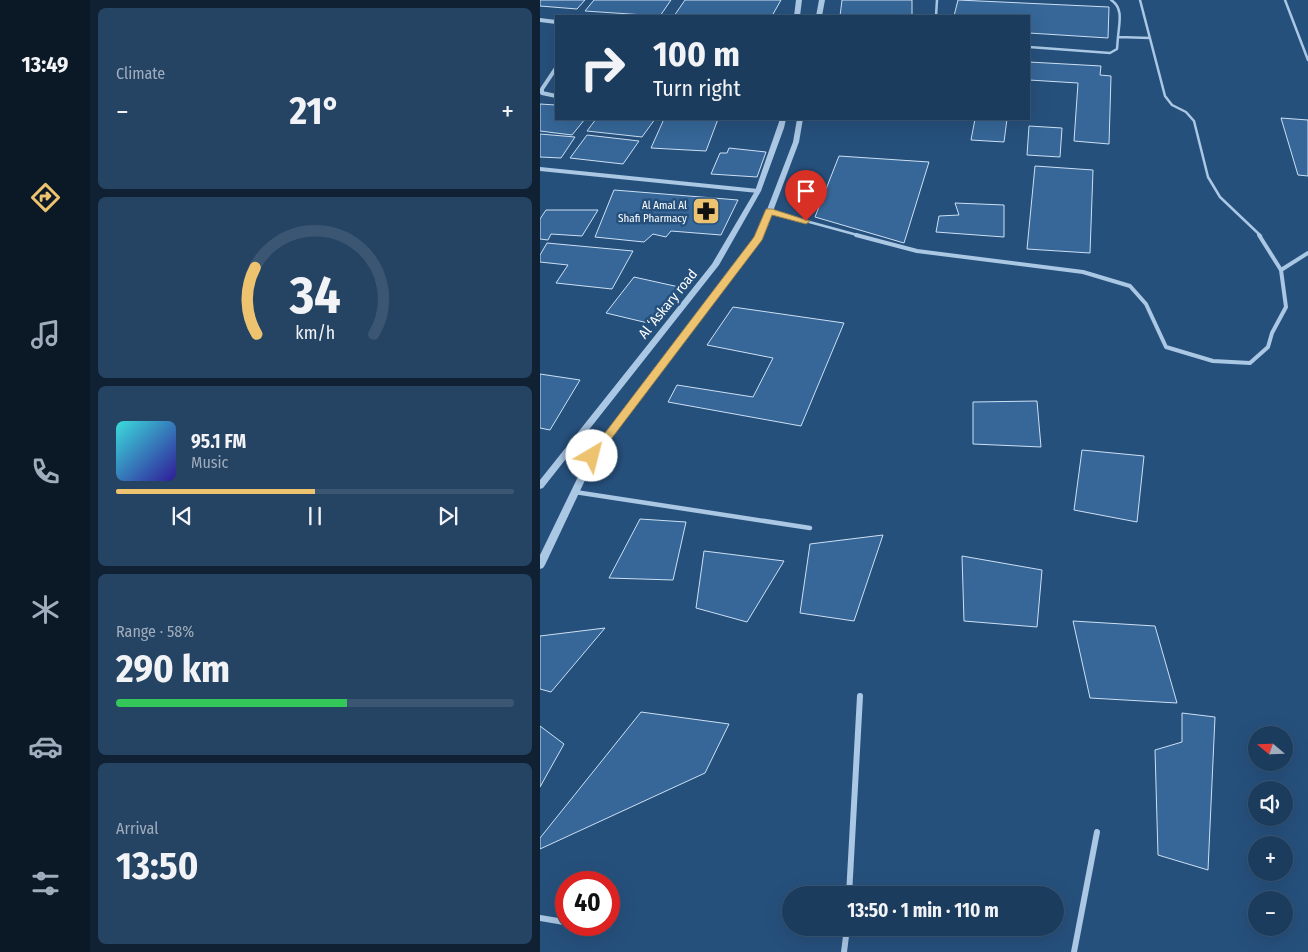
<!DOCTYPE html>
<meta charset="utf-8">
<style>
:root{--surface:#1c3c5d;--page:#254363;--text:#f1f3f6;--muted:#a0adbc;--line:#3a5672;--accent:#edc370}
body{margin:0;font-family:"Fira Sans Condensed",sans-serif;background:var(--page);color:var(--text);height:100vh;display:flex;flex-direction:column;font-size:19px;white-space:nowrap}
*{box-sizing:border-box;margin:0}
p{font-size:16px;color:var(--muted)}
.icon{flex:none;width:28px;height:28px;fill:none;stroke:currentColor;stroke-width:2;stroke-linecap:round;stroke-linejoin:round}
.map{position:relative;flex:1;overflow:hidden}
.side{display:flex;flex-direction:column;gap:8px;padding:8px;background:#0f2133;width:450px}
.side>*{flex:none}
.top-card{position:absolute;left:15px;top:15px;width:475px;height:105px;border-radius:0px;box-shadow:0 5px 20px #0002,0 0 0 1px var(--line);background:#1c3c5d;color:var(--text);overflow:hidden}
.needle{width:32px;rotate:289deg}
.fabs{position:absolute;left:708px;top:726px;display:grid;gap:10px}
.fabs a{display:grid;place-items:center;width:45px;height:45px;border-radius:50%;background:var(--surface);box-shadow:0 5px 20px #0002,0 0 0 1px var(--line);font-size:25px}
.speed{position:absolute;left:15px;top:871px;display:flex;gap:10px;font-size:25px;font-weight:700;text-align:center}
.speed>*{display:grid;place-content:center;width:65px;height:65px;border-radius:50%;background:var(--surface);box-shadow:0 5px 20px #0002,0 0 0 1px var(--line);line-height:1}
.speed .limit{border:8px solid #d22;background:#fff;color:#111}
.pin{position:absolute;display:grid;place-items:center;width:42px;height:42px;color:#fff;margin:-51px -21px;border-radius:50% 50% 50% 0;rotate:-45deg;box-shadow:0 0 5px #0007}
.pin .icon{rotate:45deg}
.me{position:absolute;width:55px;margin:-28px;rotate:37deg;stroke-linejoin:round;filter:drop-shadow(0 0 4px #0008)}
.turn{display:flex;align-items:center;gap:18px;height:105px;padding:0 15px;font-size:22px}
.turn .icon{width:65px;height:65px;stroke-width:2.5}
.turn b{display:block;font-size:35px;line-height:42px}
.big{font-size:38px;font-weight:700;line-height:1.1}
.side .tile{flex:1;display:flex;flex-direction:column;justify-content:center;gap:8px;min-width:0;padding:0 18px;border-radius:8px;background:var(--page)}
.side .dial{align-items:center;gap:0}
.dial svg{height:130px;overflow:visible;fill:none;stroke:var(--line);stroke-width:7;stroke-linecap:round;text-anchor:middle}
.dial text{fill:var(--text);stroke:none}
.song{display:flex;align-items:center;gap:15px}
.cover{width:60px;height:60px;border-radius:8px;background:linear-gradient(135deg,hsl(180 70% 55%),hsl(250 70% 35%))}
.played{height:5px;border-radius:2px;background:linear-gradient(90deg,var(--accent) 50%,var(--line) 50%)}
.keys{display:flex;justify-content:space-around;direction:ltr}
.heat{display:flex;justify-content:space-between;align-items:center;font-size:28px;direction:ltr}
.charge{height:8px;border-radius:4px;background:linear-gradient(90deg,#34c759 58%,var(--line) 0)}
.trip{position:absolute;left:242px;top:886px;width:282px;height:50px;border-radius:25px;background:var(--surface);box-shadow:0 5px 20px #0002,0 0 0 1px var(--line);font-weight:700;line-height:50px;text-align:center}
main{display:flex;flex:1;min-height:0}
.tabs{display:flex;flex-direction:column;width:90px;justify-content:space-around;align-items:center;background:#0b1825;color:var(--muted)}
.tabs .icon{width:35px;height:35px}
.tabs .on{color:var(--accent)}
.tabs b{font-size:22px;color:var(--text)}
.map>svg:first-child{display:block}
</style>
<main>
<nav class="tabs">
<b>13:49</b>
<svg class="icon on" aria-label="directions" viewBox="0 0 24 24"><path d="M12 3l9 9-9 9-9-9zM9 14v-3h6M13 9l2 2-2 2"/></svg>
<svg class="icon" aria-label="music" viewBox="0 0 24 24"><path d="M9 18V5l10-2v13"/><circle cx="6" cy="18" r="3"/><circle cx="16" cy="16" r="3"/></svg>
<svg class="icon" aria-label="phone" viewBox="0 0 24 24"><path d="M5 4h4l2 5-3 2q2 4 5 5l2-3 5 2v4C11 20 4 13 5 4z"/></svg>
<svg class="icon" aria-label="climate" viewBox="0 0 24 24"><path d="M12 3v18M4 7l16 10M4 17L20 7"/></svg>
<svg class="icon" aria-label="car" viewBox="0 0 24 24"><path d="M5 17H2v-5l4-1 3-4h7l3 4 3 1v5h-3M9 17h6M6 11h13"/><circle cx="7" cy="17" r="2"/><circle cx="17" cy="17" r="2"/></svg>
<svg class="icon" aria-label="filters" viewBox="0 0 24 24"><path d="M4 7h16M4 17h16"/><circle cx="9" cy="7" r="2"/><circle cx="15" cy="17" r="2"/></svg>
</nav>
<section class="side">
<div class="tile"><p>Climate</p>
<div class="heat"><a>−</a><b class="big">21°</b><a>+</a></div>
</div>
<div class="tile dial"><svg viewBox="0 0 100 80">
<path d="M14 69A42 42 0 1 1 86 69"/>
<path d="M14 69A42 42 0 0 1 13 28" stroke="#edc370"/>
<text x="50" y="56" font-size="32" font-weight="700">34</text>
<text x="50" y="72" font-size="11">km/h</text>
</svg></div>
<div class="tile">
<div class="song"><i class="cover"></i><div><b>95.1 FM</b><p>Music</p></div></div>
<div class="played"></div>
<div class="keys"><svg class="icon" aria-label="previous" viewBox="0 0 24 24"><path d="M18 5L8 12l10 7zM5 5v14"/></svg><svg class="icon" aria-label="pause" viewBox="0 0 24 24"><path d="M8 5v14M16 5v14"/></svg><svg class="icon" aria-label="next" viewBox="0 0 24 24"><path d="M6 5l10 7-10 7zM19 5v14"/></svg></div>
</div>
<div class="tile"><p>Range · 58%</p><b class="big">290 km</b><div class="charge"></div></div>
<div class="tile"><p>Arrival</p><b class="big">13:50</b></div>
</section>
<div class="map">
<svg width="768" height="952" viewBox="0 0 768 952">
<rect width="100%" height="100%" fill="#26507c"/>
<path fill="#366798" stroke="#cde0f4" d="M0,0H45L37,9L0,6Z
M54,0H131L120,16L45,11Z
M145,0H241L232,16H134Z
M302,0H372V16H300Z
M418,0L569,7L568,38L489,33V16H414Z
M489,62L561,66L560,75L571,76L569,144L534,141L538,83L489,80Z
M0,104L16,105V119H45L32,135L0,131Z
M741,118L768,120V176L758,175Z
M56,119H115L102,137L47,131Z
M124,119H178L166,151L111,148Z
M435,119H467L464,142L431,140Z
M489,126L522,128L520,157L487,155Z
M0,134L35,137L21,158L0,157Z
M47,135L99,141L83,164L30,158Z
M189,148L226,152L217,177L171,174L180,153H187Z
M299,156L389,162L364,243L275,217Z
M495,166L553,170L550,253L487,249Z
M74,190L198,200L181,235L131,231L126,237L113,234L104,242L55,237Z
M415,203L464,205V237L396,232L399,216L419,215Z
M6,210H58L42,236L11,234L8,240L0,239V219Z
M7,243L93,251L72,289L16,283L28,265L0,262V255Z
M94,277L139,287L108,323L66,313Z
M193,307L304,323L261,426L128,402L137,385L213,397L233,358L167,345Z
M0,374L40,380L10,430L0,428Z
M497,401L501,447L433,444V402Z
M542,450L604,456L597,522L534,510Z
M100,519L146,522L133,580L69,578Z
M343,535L314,621L260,613L270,544Z
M164,551L244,561L207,622L156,608Z
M422,556L502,570L497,627L424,621Z
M533,621L615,626L637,703L550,698Z
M65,628L11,692L0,689V636Z
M101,712L189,724L165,773L0,849V838Z
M642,713L675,717L668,870L618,855L615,750L642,742Z
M0,726L24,744L0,787Z"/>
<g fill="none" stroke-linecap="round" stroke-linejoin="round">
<path stroke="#aac7e4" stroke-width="2.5" d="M571,0C584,8 579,24 578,37L610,38
M600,0L625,96L632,105L646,112L654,121L668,177L680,197L721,236
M745,0L768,60
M396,16L397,0
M489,47L570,53L577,49L578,37
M229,211L321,236"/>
<path stroke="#aac7e4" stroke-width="4" d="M316,235L377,251L543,272L590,286L606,304L626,347L673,361L710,363L728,347L732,333L746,307L741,270L719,235
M741,270L768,253"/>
<path stroke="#aac7e4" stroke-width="4" d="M0,20L16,22
M16,68L2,89V93L16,96
M0,169L218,191"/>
<path stroke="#aac7e4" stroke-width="4.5" d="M35,492L270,528"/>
<path stroke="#aac7e4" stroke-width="6" d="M309,895L320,696
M0,918L24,922L26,920
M304,952L307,928
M534,952L557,832"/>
<path fill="#aac7e4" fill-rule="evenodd" d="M256,0H262L260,16H254Z
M279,0H285L282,16H276Z
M240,119H246L244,128L221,191L179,265L3,488L0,489V480L172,264L215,191Z
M257,119H263L259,142L223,238L56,457L5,565L3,568L0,569V555L49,454L216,238L253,142Z"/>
</g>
<path fill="#edc370" stroke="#9a7f49" d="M226,209H232L270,221L266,224L232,215L222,240L56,459H49L47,456L49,454L214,237Z"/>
<defs>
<g id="pharmacy-square" transform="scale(1.4375)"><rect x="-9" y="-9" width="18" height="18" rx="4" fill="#edc370" stroke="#26507c"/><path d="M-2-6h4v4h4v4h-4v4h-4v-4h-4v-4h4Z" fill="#111"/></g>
</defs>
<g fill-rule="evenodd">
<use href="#pharmacy-square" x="166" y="211"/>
</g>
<g text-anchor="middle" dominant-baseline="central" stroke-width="5" stroke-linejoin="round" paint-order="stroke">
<g font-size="11" fill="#fff" stroke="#26507c" text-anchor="end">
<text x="147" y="205">Al Amal Al<tspan x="147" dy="13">Shafi Pharmacy</tspan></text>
</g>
<g font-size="14" fill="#fff" stroke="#26507c">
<text transform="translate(128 304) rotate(-51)">Al ‘Askary road</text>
</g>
</g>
</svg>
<div class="fabs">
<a><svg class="needle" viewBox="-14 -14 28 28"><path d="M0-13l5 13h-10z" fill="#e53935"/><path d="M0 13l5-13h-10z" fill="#a0adbc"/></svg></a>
<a><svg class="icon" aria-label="sound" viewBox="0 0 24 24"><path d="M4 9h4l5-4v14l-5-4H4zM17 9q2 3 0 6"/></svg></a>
<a>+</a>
<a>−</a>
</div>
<div class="speed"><div class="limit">40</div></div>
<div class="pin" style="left:266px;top:221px;background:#d93025"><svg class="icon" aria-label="arrive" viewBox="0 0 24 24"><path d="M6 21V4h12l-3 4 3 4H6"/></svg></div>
<svg class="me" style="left:52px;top:456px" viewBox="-20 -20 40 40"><circle r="19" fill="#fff"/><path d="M0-13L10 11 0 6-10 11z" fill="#edc370"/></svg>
<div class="trip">13:50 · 1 min · 110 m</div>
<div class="top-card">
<div class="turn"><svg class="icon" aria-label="right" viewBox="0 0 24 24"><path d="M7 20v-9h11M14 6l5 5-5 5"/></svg><div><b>100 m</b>Turn right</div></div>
</div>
</div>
</main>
